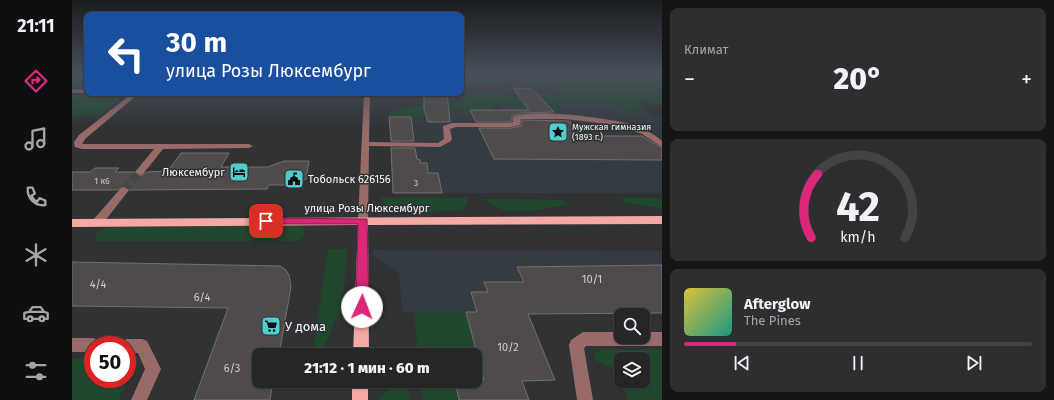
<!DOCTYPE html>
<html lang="ru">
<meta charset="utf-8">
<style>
:root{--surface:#242627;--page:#2c2e2f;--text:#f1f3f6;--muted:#a3a5a7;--line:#414344;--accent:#db2777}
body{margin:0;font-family:"Fira Sans",sans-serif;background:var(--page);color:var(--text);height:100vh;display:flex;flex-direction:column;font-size:15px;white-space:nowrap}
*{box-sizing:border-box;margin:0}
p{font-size:13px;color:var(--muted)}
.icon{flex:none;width:22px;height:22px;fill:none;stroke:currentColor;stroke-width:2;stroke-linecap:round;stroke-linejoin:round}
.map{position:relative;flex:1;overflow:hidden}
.details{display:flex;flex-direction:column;gap:8px;padding:8px;background:#141515;width:392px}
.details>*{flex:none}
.top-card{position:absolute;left:12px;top:12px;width:380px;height:84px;border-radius:8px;box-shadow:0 1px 3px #0004,0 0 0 1px var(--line);background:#1a4fa0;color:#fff;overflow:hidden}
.controls{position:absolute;left:542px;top:308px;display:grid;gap:8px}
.controls a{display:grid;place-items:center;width:36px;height:36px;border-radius:8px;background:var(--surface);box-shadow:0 1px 3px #0004,0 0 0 1px var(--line);font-size:20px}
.speed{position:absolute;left:12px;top:336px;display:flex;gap:8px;font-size:20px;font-weight:700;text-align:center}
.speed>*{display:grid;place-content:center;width:52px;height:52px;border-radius:50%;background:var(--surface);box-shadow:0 1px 3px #0004,0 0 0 1px var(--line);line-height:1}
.speed .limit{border:6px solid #d22;background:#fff;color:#111}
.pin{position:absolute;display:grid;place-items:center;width:34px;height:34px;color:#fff;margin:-17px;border-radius:8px;box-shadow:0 2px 6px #0006}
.me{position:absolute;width:44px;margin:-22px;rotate:2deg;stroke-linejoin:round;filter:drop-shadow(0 0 3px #0008)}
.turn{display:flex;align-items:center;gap:14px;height:84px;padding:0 16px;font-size:18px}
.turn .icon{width:52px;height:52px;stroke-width:2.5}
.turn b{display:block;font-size:28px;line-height:34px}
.big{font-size:30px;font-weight:800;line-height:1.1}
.details .tile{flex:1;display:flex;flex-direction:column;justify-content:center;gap:6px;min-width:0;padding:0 14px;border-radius:8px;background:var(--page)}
.details .dial{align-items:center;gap:0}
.dial svg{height:104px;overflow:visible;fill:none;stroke:var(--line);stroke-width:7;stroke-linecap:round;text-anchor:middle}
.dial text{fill:var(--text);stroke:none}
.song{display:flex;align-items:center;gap:12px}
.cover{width:48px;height:48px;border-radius:6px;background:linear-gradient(135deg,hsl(50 70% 55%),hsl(170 70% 35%))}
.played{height:4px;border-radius:2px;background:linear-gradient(90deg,var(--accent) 15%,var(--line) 15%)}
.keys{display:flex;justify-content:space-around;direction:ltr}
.heat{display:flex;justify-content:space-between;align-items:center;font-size:22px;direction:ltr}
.trip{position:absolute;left:180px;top:348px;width:230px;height:40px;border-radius:8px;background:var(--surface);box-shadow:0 1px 3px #0004,0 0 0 1px var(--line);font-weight:800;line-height:40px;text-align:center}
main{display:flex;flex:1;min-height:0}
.tabs{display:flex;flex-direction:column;width:72px;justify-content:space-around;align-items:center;background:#0e0f10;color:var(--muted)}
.tabs .icon{width:28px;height:28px}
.tabs .active{color:var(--accent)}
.tabs b{font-size:18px;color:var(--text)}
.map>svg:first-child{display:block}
</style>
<main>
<nav class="tabs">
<b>21:11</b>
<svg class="icon active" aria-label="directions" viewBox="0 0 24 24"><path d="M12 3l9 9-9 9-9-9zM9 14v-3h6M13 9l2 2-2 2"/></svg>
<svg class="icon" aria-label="music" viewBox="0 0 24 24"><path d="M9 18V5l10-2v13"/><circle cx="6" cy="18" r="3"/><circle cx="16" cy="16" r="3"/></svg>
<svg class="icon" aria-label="phone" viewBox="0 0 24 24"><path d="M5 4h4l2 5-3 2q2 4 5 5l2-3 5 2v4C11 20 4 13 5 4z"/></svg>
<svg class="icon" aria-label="climate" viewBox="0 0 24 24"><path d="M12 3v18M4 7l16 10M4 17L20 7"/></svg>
<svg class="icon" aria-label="car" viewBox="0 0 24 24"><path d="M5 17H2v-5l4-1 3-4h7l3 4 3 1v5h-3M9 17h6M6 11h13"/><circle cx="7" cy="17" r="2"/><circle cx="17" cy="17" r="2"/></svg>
<svg class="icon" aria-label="filters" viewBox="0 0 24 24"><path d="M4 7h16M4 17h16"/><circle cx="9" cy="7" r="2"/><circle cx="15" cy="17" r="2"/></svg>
</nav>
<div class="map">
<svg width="590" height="400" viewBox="0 0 590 400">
<rect width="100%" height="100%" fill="#303234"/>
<path fill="#343b42" d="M554,94L580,116L590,117V193H321L317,117L354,118L352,111L429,110L425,104L474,103L467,95Z
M301,250L590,251V265L446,267L456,291L413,283L416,292H399L405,312H330L327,273L301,255Z"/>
<path fill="#20482d" d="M0,73H15V85L0,89Z
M389,73H590V105L568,100L564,107L569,111C559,113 551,111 543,105L489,101L484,103L490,108C469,113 447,108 425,104L419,110L353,111L354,118L317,117L318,113L332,108L351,105L357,107L389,101L396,95C423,92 443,97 470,99L467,95H489L488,90L470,84L459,85L448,80L433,81L432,85L389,82Z
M0,95H41L47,97L48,99L29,115L0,116Z
M307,198H395V204L390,209L386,210C361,211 324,218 307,198Z
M549,198H590V208L554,203Z
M413,199L491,200L495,205C471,208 431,221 413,199Z
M229,225L233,229L232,235L227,241H25L22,236L34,227Z
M256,249H275L271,302L251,350H241Z
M342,312H394L412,380H403V355H346Z
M529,350H590V400H556L551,381H571V359H549V375L548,371L522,360V354Z
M0,359H21V379H55V367L58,376L46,400H0Z
M330,381H336L338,400H307L310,395Z
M349,381H383L387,400H351Z"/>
<path fill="#4f4b4a" stroke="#73706e" d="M441,88L461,89L482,112L450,113L440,116V121L438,122H404L398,110H457Z
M352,93H375L378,122H356L352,109Z
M317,117H339L342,141H319Z
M450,120L497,121L511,136H570L590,148V160L422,159L407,128H439L449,126Z
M319,148H343L345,159L348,160V163H355L356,173H366L370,193H321Z
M109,153H157L149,167H196L212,161H237L234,179L222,185H197L195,189L58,190L52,186L46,190H0V172H18L23,168H47L43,172H62L68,176L75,172L96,171Z
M0,262L208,266L214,270L217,275L219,287L207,355H187V381H201L198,400H122L156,308L0,306Z
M590,265V313L456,314L483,380L450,381L457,400H387L383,381L412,380L394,312H405L399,292H416L412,282H452L445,267Z"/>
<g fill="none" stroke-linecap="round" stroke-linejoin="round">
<path stroke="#444648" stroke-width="8" stroke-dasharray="8 4.5" stroke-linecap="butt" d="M52,190L68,172"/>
<path fill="#996b68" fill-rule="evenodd" d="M0,89L15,90V93H17H0Z
M56,93H170L173,95L170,97H82L65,95L13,139L10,144H177L181,146L177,148L91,149L71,174L68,175L63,172L82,149H10L3,147L2,142L7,135L58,95Z
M292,93H298L297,142L366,143L372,139L371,126L380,123H438L441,122V117C458,107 543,119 563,125C573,129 582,134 590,141V147L570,134L545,125L493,119H449L448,125L439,127H384L378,129L380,139L379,141L368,147L297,146L296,221L291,225L286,221Z
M52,187L57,190L29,226H21L20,223L21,220L49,188Z
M511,332H549V337H571V332H590V346H514L512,348L521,400H505L497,345L499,340Z
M0,338H21L26,340L28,345H21V352H0Z
M55,339H70L75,341L89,369L75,400H59L73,369L66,353H55V345H48L50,341Z"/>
<path fill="#f5a9a5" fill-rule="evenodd" d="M590,216V224L296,225L297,355H281L286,225L0,227V219Z
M280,381H296V400H280Z"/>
</g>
<linearGradient id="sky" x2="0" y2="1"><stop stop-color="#1a1c1d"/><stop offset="0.57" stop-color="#484f5c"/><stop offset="1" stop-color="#484f5c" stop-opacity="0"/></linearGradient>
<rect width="590" height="129" fill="url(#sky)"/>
<path fill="#db2777" stroke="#8e194d" d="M194,218L295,219L297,307L295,311L290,313L286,311L284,307L286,224H190L189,221L190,219Z"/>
<defs>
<g id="sight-square" transform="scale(1)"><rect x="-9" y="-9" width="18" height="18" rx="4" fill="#52cdcd" stroke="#303234"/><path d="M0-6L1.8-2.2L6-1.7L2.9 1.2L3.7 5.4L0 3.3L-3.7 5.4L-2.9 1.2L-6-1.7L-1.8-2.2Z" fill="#111"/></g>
<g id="hotel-square" transform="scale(1)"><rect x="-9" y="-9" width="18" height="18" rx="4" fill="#52cdcd" stroke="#303234"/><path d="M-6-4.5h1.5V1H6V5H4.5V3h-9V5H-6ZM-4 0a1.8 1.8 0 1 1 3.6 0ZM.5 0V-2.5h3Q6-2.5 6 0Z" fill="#111"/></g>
<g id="civic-square" transform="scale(1)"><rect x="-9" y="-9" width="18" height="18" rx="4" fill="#52cdcd" stroke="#303234"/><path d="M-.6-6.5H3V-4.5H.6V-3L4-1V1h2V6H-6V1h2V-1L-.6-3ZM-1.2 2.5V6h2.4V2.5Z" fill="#111"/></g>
<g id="supermarket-square" transform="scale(1)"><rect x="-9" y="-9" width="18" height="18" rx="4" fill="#52cdcd" stroke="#303234"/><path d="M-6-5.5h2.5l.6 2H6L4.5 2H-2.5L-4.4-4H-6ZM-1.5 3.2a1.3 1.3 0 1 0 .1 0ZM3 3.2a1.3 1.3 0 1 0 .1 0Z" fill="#111"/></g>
</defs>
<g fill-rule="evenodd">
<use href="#sight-square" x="486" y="132"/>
<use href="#hotel-square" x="167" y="172"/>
<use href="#civic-square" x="222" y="179"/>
<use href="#supermarket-square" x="199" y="326"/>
</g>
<g text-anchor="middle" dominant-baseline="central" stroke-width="3" stroke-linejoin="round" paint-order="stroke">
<g font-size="9" fill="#f4f5f7" stroke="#303234" text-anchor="start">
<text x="500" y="127">Мужская гимназия<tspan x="500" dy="10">(1893 г.)</tspan></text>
</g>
<g font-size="9" fill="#cbcacc">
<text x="30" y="181">1 к6</text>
<text x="344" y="183">3</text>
</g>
<g font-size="11" fill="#f4f5f7" stroke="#303234" text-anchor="end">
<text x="153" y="172">Люксембург</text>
<text x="236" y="179" text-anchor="start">Тобольск 626156</text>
</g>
<g font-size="11" fill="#f4f5f7" stroke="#303234">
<text x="295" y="208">улица Розы Люксембург</text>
</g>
<g font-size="11" fill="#cbcacc">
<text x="520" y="279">10/1</text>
<text x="26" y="284">4/4</text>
<text x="130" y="297">6/4</text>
<text x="436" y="347">10/2</text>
<text x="160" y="368">6/3</text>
</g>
<g font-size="13" fill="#f4f5f7" stroke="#303234" text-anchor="start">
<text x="213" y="326">У дома</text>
</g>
</g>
</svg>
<div class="controls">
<a><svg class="icon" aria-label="search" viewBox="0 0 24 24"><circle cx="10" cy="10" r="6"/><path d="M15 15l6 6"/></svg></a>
<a><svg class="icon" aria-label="layers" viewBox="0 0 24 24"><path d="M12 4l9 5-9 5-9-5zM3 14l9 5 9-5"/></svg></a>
</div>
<div class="speed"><div class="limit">50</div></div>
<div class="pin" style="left:194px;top:221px;background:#d93025"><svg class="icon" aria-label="arrive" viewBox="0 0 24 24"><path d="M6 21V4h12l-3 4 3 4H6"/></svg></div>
<svg class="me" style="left:290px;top:307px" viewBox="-20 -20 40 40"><circle r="19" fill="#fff"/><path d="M0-13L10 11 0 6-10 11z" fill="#db2777"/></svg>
<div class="trip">21:12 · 1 мин · 60 m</div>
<div class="top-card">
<div class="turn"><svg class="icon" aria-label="left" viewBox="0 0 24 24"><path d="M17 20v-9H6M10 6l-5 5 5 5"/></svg><div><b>30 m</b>улица Розы Люксембург</div></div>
</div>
</div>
<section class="details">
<div class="tile"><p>Климат</p>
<div class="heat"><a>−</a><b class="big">20°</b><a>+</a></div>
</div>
<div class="tile dial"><svg viewBox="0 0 100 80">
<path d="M14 69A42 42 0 1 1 86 69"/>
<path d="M14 69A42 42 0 0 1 19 20" stroke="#db2777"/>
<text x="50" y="56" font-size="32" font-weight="700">42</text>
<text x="50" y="72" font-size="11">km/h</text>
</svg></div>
<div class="tile">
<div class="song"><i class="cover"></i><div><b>Afterglow</b><p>The Pines</p></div></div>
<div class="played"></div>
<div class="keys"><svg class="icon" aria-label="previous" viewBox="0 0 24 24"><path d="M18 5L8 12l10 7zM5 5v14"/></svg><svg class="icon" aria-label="pause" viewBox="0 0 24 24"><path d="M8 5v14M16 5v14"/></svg><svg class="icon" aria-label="next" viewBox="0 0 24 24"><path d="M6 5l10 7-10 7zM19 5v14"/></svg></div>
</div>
</section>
</main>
